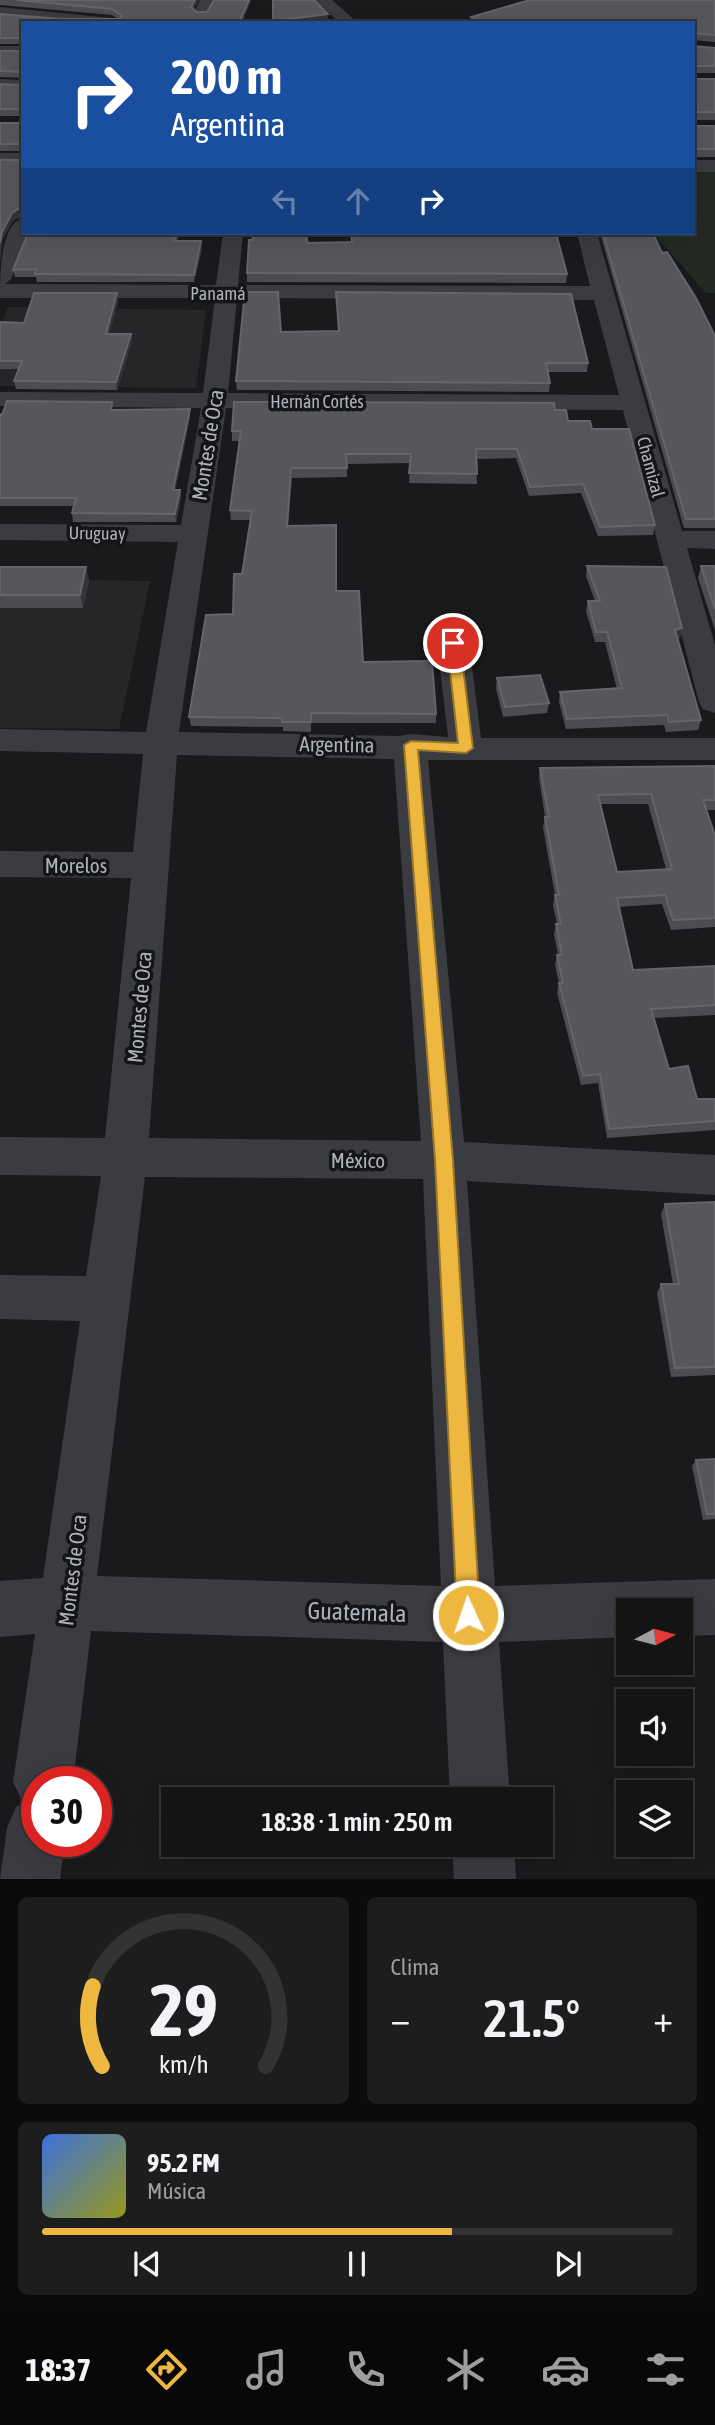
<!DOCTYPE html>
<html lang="es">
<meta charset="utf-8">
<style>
:root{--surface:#141415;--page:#1d1d1e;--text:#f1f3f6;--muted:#9d9ea0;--line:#333334;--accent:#eeb740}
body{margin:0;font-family:"Asap Condensed",sans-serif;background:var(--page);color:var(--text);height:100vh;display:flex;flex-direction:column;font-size:26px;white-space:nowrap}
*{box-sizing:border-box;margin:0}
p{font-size:23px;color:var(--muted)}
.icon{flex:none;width:38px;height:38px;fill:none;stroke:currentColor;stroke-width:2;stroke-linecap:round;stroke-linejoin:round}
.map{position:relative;height:1879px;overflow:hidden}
.panel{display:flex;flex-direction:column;gap:18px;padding:18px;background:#0b0b0c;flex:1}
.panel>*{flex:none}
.hud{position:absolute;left:21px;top:21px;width:674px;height:214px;border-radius:0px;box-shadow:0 7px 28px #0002,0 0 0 2px var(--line);background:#1a4fa0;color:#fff;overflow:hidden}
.needle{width:46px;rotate:83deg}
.controls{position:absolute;left:616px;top:1598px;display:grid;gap:14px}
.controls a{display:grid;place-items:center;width:77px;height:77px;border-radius:0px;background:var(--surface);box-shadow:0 7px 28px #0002,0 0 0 2px var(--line);font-size:35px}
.speed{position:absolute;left:21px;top:1766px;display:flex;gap:14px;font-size:35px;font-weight:700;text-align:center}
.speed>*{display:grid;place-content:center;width:91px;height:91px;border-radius:50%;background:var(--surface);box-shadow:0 7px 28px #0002,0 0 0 2px var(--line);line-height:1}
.speed .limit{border:10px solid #d22;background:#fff;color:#111}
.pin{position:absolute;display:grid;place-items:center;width:60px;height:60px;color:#fff;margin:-30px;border:4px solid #fff;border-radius:50%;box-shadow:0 2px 7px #0007}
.me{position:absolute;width:77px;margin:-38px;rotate:357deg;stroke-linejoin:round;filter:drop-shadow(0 0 5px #0008)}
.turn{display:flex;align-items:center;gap:24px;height:147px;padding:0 35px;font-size:32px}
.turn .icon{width:91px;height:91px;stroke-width:2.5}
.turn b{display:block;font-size:49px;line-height:60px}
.lanes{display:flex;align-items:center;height:66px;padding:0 35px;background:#0003;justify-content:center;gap:35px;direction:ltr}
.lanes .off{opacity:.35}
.big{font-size:52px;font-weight:600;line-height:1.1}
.panel .widget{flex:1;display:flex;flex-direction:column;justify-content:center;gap:10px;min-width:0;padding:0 24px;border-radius:10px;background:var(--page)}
.panel .dial{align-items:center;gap:0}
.dial svg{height:182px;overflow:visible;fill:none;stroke:var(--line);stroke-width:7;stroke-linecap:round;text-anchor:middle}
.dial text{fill:var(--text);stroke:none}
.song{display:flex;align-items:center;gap:21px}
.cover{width:84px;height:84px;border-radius:10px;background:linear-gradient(135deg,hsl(220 70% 55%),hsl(60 70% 35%))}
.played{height:7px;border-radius:4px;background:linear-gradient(90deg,var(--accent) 65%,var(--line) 65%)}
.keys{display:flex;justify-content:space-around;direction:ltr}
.heat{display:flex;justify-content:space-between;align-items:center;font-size:38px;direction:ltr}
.panel .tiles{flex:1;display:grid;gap:18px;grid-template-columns:1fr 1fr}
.widget:last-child{grid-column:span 2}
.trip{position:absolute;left:161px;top:1787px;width:392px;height:70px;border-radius:0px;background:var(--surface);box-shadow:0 7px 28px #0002,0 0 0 2px var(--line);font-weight:600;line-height:70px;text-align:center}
.menu{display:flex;height:112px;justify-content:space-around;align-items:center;background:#080808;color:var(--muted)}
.menu .icon{width:49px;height:49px}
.menu .selected{color:var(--accent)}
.menu b{font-size:32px;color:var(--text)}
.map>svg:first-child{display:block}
</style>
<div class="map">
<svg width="715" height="1879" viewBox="0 0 715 1879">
<rect width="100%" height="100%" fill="#1a1a1c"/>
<path fill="#262629" d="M8,307L206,310L196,388L0,386V330Z
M0,579L150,581L119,729L0,728Z"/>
<path fill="#222a23" d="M693,171H715V293H706L653,233H693Z"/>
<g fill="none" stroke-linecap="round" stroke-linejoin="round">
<path fill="#3b3c41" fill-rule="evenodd" d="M200,0H216L207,16H197L194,13Z
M315,0H332L358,23H340Z
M0,7L112,18L120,23H62L0,17Z
M0,46H23V56H0Z
M0,79L23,80V90L0,89Z
M0,153H23V165H0Z
M693,160H715V172H693Z
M23,218V233H30L11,279L5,284L216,285L223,233H243L238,285L590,286L577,233H597L682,531H715V549L687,548L715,645V713L703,709L699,702L623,410L226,408L179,732L400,736L410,734L448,737L437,643L442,636L453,633L464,636L469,643L481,738H715V760H428L464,1142L715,1155V1195L467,1181L495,1586L715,1579V1635L681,1636V1610H628V1637L499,1642L510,1799H450L443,1642L91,1631L73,1782H37V1841H65L60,1879H0L7,1828L16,1807L23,1803L13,1782L35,1634L0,1637V1581L43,1578L80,1321L0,1319V1275L86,1276L101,1176L0,1175V1137L105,1138L131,878L0,877V851L133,852L143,754L0,751V729L146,732L178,542L0,540V524L181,525L201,408L0,406V392L203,393L215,298H0C0,277 0,224 23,218ZM237,298L594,300L619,395L228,393ZM177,755L394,759L421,1141L149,1138ZM145,1177L423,1179L441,1586L97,1576Z
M452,1844H514L516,1879H454Z"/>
</g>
<path fill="#4b4d51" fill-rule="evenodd" d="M0,0H199L193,10L197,12H207L251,0L242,23H23V44H0V14L61,19H118L112,15L0,5Z
M715,0V42L693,40V23Z
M693,46L715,48V73H693Z
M0,51H23V78L0,77Z
M693,79H715V120H693Z
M0,84L23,85V116H0Z
M0,123H23V151H0Z
M693,126H715V157H693Z
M179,233L177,241L202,249L194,282H37L36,277H15L13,270Z
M252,233H305L308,243L351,242V233H556L567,274L566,283L247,282V273L253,240Z
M600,233H653L662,253L715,336V528H684Z
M336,292L588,363L587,372H548L550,383L549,392L237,390L236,381L338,331Z
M117,293L118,301L109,334H131L132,341L117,390L16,389L14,381L19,369H0V322L24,323Z
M190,409V417L175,490H180L181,498L176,522H73L72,513L74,506H0V414L113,410Z
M555,410L568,421L592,429L655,525L653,535L598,536L581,493L529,496L516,458L476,459L477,484L409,483L410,463L347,464V477L292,478L288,526L336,591L363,662L436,714V723H311V732L283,731V727L191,726L189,717L233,614L242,574L251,520H231L230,510L240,441H232V431Z
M587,566L682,628L680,638L677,639L701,720L698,730L666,732L664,725L566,729L559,702L560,692L617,689L605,642H595L586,611L588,601H595L586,576Z
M701,566H715V630L698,578Z
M0,567L89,580L83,608H0Z
M497,678L549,703L547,713L503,717L496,688Z
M540,768L715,771V810H707L715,836V927L671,930L662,904L618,907L633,970L715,966V1015L654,1018L669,1069L697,1099H715V1130L607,1138L598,1083L581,1085L557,993L559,983L555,965L557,955H558L554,934L556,924H557L553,905L555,895L543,827L545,817L539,778ZM601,804H648L666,869L617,872Z
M715,1202V1375L671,1377L657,1293L661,1284H673L661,1214L665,1204Z
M715,1459V1519L703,1520L692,1466L696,1460Z"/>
<path fill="#333437" d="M195,0H199L191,13V7Z
M249,0H251L242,23H239Z
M328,14V20L303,23H273V21Z
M20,208L22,216L13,221L3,239L0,262V243L2,232L12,213Z
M201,241L202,249L194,282V275Z
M117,293L118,301L107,342L106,334Z
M131,334L132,341L117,390L116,382Z
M190,409V417L174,498L173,490Z
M291,468L292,478L287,535V526Z
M180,490L181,498L176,522L175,514Z
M86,567L89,580L83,608L80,595Z
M682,628L680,638L672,640L675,630Z"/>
<path fill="#56575c" stroke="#64656b" stroke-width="2" fill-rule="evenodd" d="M17,0H195L191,7L197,12H207L214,0H249L239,23H23V38H0V14L61,19H119L122,16L112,9Z
M273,0H314L328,14L273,21Z
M530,0H715V35L693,33V23H475L471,17Z
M693,46L715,48V66H693Z
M0,51H23V72L0,71Z
M693,79H715V112H693Z
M0,84L23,85V109H0Z
M0,123H23V144H0Z
M693,126H715V149H694L693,152Z
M0,160H23V210L20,208L12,213L2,232L0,243Z
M28,233H176L174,241H201L194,275L35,274L37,269L13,270Z
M252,233H305L308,243L352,242L351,233H556L567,274L247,273L249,240H253Z
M603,233H653L662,253L667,252L696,298L715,336V519H686Z
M245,292H278L281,332L339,331L336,292L571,294L588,363H546L550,383L236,381Z
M34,293H117L106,334H131L116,382L14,381L22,361H0V322L24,323Z
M7,401L112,402L111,410L190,409L173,490H180L175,514L72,513L76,498H0V414L2,415Z
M234,402L554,403L555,410H566L568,421H590L592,429H629L655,525L600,527L583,484L530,487L517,449H476L477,474L409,473L411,454H346L347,468H291L287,526L336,525V591H359L363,662L432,661L436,714L311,713V722H282V718L189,717L206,615L233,614L234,574H242L252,511L230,510L241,431H232Z
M587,566L666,567L682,628L675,630L701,720L669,722L667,715L567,719L560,692L622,688L607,632H596L588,601H600Z
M701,566H715V609Z
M0,567H86L80,595H0Z
M540,675L549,703L505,707L497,678Z
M714,766L715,771V800H703L715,836V918L673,920L665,895L617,898L633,970L715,966V1005L651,1009L669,1069L688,1066L697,1099H715V1121L609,1129L600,1074L583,1076L559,983H563L557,955H562L556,924H561L555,895H559L545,817H549L540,768ZM651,794L672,869L617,872L598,795Z
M715,1202V1367L675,1368L661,1284H679L665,1204Z
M715,1459V1514H707L696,1460Z"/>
<path fill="#eeb740" stroke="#9b772a" stroke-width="2" d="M453,639L460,643L473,748L466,753L418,750L453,1160L480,1615L476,1623L468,1626L460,1623L457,1615L435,1160L404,745L411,741L458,743L447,643Z"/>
<g text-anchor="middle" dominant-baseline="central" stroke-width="7" stroke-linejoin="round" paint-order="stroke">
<g font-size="18" fill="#adb1bb" stroke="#151517">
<text x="218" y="293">Panamá</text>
<text x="317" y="401">Hernán Cortés</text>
<text transform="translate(651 467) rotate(75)">Chamizal</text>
<text transform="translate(97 533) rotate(1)">Uruguay</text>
</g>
<g font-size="21" fill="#adb1bb" stroke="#151517">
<text transform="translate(207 445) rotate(-81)">Montes de Oca</text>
<text transform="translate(337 744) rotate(1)">Argentina</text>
<text x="76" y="865">Morelos</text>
<text transform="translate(139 1007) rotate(-85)">Montes de Oca</text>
<text x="358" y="1160">México</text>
<text transform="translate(72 1570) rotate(-83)">Montes de Oca</text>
</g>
<g font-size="24" fill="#adb1bb" stroke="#151517">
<text transform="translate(357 1612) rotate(2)">Guatemala</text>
</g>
</g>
</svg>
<div class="controls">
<a><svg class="needle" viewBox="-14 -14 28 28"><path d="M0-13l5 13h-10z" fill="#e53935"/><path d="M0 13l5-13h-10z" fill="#9d9ea0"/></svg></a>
<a><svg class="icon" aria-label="sound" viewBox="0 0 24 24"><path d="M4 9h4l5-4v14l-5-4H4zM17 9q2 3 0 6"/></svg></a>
<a><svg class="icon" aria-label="layers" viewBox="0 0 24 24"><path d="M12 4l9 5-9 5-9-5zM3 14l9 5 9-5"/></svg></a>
</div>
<div class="speed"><div class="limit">30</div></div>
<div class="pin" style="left:453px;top:643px;background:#d93025"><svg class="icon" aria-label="arrive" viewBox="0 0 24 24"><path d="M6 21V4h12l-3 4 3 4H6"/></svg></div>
<svg class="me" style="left:468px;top:1615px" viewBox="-20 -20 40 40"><circle r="17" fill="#eeb740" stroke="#fff" stroke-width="3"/><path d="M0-11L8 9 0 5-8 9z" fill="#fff"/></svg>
<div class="trip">18:38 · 1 min · 250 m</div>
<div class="hud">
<div class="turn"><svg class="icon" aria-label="right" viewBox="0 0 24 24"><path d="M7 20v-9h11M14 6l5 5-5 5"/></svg><div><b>200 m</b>Argentina</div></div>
<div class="lanes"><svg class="icon off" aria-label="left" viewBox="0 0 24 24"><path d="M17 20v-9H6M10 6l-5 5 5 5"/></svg><svg class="icon off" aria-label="ahead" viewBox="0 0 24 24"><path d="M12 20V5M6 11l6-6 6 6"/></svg><svg class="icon" aria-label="right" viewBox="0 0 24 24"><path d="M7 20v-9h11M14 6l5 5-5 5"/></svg></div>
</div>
</div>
<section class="panel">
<div class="tiles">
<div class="widget dial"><svg viewBox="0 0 100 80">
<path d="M14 69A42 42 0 1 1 86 69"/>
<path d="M14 69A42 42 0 0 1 10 34" stroke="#eeb740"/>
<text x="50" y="56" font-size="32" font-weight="700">29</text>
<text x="50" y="72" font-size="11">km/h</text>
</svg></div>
<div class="widget"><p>Clima</p>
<div class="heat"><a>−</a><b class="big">21.5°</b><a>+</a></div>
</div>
<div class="widget">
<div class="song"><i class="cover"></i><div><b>95.2 FM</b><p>Música</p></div></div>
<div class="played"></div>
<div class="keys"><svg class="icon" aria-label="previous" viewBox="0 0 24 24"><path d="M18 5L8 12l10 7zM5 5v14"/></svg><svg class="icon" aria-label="pause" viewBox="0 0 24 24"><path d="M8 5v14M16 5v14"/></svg><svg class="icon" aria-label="next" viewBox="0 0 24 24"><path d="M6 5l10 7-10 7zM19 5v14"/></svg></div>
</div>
</div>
</section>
<nav class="menu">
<b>18:37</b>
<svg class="icon selected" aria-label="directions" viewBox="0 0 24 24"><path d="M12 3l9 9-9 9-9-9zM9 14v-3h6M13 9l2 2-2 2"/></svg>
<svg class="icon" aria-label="music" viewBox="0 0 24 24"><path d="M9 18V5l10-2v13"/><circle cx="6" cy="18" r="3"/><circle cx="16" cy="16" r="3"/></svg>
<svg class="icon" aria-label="phone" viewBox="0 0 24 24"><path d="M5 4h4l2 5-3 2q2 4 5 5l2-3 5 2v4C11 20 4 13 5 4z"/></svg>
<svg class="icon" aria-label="climate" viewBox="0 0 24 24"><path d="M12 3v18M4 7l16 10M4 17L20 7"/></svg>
<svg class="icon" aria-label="car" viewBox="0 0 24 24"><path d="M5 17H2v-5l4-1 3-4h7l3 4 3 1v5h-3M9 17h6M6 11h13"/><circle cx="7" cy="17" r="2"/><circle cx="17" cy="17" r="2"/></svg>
<svg class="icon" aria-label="filters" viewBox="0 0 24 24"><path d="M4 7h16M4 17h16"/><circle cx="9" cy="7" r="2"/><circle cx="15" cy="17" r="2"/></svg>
</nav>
